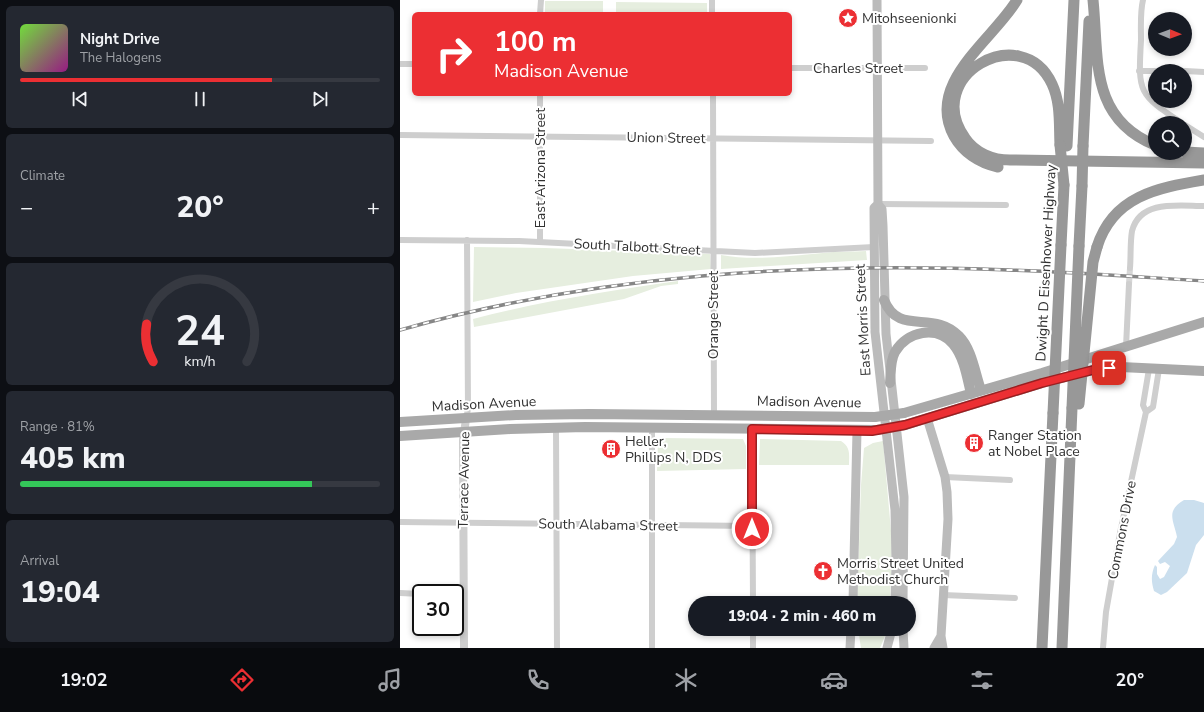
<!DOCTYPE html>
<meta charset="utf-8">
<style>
:root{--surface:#171b24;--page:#242831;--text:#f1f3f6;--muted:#9ea1a6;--line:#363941;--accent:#ec2f33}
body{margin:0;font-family:"Nunito Sans",sans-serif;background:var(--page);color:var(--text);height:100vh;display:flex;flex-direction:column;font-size:15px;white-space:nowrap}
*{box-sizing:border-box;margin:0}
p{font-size:13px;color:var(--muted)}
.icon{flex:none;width:22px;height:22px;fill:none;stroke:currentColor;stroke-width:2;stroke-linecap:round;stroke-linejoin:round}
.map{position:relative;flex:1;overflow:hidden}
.details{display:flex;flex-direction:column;gap:6px;padding:6px;background:#0d0f14;width:400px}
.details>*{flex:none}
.guide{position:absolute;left:12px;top:12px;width:380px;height:84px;border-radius:6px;box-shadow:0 2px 6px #0003;background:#ec2f33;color:#fff;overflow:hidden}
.needle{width:26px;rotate:91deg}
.controls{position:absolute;left:748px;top:12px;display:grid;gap:8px}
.controls a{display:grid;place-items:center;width:44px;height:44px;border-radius:50%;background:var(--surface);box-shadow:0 2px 6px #0003;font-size:20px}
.speed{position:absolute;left:12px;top:584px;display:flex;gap:8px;font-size:20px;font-weight:700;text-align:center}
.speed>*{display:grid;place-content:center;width:52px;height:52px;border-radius:50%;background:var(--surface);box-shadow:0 2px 6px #0003;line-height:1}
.speed .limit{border:2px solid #111;border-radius:6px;background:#fff;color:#111}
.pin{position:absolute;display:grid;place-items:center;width:34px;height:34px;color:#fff;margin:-17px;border-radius:8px;box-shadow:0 2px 6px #0006}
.me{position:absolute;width:44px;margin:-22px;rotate:0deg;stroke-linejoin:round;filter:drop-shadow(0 0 3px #0008)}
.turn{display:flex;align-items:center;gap:14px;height:84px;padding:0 16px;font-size:18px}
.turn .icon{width:52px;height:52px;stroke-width:2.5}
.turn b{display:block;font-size:28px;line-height:34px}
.big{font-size:30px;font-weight:800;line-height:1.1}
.details .tile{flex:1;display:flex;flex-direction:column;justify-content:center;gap:6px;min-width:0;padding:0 14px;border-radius:6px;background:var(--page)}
.details .dial{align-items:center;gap:0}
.dial svg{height:104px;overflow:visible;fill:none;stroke:var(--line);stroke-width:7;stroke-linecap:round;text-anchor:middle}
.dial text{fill:var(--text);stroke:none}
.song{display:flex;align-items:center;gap:12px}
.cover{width:48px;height:48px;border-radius:6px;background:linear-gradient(135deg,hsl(100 70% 55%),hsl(310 70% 35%))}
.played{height:4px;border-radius:2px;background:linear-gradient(90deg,var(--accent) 70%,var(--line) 70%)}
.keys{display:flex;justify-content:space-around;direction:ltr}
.heat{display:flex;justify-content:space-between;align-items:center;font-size:22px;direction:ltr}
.charge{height:6px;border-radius:3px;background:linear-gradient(90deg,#34c759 81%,var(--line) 0)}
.trip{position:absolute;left:288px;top:596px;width:228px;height:40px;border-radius:20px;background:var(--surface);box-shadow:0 2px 6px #0003;font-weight:800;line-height:40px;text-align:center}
.menu{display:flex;height:64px;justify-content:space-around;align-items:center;background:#090b0e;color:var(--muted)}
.menu .icon{width:28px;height:28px}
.menu .active{color:var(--accent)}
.menu b{font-size:18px;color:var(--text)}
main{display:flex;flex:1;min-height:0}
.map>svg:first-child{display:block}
</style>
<main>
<section class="details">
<div class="tile">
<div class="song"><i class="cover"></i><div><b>Night Drive</b><p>The Halogens</p></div></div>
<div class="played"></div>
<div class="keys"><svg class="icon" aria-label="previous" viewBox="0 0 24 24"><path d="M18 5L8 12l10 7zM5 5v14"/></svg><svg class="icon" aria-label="pause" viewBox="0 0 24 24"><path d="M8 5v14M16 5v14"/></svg><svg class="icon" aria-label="next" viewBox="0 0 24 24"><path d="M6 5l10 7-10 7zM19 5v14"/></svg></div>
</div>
<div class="tile"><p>Climate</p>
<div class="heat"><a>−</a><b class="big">20°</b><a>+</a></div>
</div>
<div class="tile dial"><svg viewBox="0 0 100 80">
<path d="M14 69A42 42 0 1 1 86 69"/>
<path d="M14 69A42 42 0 0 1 9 40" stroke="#ec2f33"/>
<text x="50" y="56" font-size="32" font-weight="700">24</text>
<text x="50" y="72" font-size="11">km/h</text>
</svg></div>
<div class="tile"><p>Range · 81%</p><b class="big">405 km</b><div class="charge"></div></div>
<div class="tile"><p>Arrival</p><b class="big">19:04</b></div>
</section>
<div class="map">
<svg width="804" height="648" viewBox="0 0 804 648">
<rect width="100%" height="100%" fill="#fff"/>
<path fill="#e6eedf" d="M145,1H203V14H145Z
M216,2L307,3V14H216Z
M74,247L145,248L310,254L311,269L233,276L116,293L73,302Z
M466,251L467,260L321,269V255C354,261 389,256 423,253C437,251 452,252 466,251Z
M278,281V284L261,286L224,299L74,327L73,319C141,301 209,291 278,281Z
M263,438L343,439L346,446V469L257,471L258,441Z
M360,439L441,441C451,447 449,455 449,465H359Z
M483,441L492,542L490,603H457L461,485L464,448L473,443Z
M458,629H488L480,648H461Z"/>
<path fill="#cbdfee" d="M784,500H794L804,503V535L796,545L787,573L767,592L761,595L754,591C751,581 751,574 755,565L757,567V574L760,579L764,577L770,566L765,562L760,564L758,561L774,544L777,537C774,521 765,511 784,500Z"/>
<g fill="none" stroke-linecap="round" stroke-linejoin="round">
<path stroke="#d6d6d6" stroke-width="6" stroke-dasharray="6 3" stroke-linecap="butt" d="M729,284L730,268"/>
<path stroke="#cecece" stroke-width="6" d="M312,0V14
M743,0C740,12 741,27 741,40C738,93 738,94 782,123
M140,14L141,0
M0,64H14
M390,68H525
M739,71H755
M785,71L804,72
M140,94V242
M313,94L314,415
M785,125L804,137
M0,135L531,141
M478,204L606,205
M0,240L119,241L355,253L474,247
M730,268C731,256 730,243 732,231C740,199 780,206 804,206
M726,347L729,284
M746,412L753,407L759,369
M746,412L743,405L749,369
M66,419L68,409L67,240
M156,427L157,648
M252,428V648
M352,429L353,603
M545,477L610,480
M0,522L353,526
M0,593L21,594
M55,594L64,595
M543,595L615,598
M353,629V648
M703,648L706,612L720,533L746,412"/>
<path stroke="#cecece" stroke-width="8" d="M64,648L63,440L66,419"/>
<path stroke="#bbb" stroke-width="9" d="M477,0L478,204L482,209L483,226L486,334L504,497L503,603
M478,204L474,208L475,332L495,510L496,562L495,603
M527,418L545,477L547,492L548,519L541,636L543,648
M453,603L457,431
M503,629L504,648
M450,648L451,629
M487,648L492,629
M534,648L541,636"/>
<path stroke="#a9a9a9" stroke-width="10" d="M484,300C499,337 533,309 559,336C572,349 575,373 581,390
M490,383C491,373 490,361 495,352C507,331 537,325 553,344C564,357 567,377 571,394
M504,413L642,373L804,322
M0,422L116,415L189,414L475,417
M505,425L642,383L697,369L721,367L804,371
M0,436L110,429L185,427L477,430"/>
<path stroke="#989898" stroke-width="11" d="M693,0C699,58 689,118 755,145
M660,145C659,125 661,103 652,84C622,19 521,76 565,138C575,153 593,160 610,160L804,163
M667,146L674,0
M683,146L689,21
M785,152L804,153
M598,167C579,163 563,152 554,136C525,83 593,40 617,0
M661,245L664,185
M679,246L682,186
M697,247C713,196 757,188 804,180
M642,648L653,413
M662,648L672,408"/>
<g stroke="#868686" stroke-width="3.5">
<path id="rail" d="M0,330C197,274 405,262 609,270C674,272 739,277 804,281"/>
</g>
<use href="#rail" stroke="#fff" stroke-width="2" stroke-dasharray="6" stroke-linecap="butt"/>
<path stroke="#a9a9a9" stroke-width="10" d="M475,417L504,413
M477,430L505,425"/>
<path stroke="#989898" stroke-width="11" d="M660,145L664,185
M682,186L683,146
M679,404L693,262L697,247
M672,408L679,246
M653,413L661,245"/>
</g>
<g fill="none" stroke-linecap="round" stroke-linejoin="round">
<g stroke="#991f21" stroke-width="10">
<path id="route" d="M352,529V429L472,431L505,425L642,383L697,369L709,368"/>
</g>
<use href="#route" stroke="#ec2f33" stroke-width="7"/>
</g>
<defs>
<g id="sight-disc" transform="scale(1)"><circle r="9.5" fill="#ec2f33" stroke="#fff"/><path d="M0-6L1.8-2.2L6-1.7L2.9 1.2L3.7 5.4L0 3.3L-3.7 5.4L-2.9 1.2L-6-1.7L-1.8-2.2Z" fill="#fff"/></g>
<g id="building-disc" transform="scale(1)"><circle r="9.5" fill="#ec2f33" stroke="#fff"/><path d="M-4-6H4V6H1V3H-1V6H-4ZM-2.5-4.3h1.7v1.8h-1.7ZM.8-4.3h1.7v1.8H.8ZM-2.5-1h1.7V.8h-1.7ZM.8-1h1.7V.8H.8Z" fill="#fff"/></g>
<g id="church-disc" transform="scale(1)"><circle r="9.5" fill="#ec2f33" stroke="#fff"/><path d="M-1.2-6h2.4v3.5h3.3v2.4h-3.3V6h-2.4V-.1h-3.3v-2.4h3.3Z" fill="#fff"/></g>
</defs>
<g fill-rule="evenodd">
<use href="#sight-disc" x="448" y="18"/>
<use href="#building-disc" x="574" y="443"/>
<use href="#building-disc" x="211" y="449"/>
<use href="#church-disc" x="423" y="571"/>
</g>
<g text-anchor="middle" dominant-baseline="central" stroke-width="4" stroke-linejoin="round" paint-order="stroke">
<g font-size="14" fill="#313131" stroke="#fff" text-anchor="start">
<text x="462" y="18">Mitohseenionki</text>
<text x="588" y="435">Ranger Station<tspan x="588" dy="16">at Nobel Place</tspan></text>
<text x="225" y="441">Heller,<tspan x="225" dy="16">Phillips N, DDS</tspan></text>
<text x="437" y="563">Morris Street United<tspan x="437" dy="16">Methodist Church</tspan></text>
</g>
<g font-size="14" fill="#313131" stroke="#fff">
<text x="458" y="68">Charles Street</text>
<text transform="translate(266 138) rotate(1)">Union Street</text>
<text transform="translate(140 168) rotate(-90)">East Arizona Street</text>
<text transform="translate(237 247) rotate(3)">South Talbott Street</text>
<text transform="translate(646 263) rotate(-87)">Dwight D Eisenhower Highway</text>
<text transform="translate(313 315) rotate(-90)">Orange Street</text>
<text transform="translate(463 320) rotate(-93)">East Morris Street</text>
<text transform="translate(409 402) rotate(1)">Madison Avenue</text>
<text transform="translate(84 404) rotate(-3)">Madison Avenue</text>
<text transform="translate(64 480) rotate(-89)">Terrace Avenue</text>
<text transform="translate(208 525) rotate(1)">South Alabama Street</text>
<text transform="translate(722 530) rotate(-79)">Commons Drive</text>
</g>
</g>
</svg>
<div class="controls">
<a><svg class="needle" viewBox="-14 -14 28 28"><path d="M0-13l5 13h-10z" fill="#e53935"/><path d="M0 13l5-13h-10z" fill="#9ea1a6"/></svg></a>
<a><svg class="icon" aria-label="sound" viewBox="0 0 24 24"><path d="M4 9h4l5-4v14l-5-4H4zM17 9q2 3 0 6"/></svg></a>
<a><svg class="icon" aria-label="search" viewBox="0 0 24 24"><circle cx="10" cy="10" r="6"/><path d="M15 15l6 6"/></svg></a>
</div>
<div class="speed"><div class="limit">30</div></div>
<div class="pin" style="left:709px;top:368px;background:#d93025"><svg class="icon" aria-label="arrive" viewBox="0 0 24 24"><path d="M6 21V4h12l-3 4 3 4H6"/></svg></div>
<svg class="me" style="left:352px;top:529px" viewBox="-20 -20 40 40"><circle r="17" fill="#ec2f33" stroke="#fff" stroke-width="3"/><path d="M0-11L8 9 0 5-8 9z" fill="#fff"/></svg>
<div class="trip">19:04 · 2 min · 460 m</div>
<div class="guide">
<div class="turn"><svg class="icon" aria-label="right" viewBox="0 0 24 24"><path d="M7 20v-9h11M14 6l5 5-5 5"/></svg><div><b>100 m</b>Madison Avenue</div></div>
</div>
</div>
</main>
<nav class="menu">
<b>19:02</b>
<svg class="icon active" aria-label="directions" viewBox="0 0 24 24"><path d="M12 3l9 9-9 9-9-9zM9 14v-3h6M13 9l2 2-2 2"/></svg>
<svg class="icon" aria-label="music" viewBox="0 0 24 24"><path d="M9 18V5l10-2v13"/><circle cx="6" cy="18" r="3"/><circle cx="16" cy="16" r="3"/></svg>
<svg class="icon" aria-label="phone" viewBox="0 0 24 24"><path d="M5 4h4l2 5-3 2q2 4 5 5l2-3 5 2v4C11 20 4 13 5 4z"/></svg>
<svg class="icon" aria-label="climate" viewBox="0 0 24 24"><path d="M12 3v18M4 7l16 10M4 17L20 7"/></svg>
<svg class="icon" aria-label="car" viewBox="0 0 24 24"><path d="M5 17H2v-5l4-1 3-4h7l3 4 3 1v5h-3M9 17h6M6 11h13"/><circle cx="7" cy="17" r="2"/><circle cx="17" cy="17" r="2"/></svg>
<svg class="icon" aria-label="filters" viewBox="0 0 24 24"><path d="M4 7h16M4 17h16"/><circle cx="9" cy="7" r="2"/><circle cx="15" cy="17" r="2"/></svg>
<b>20°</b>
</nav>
